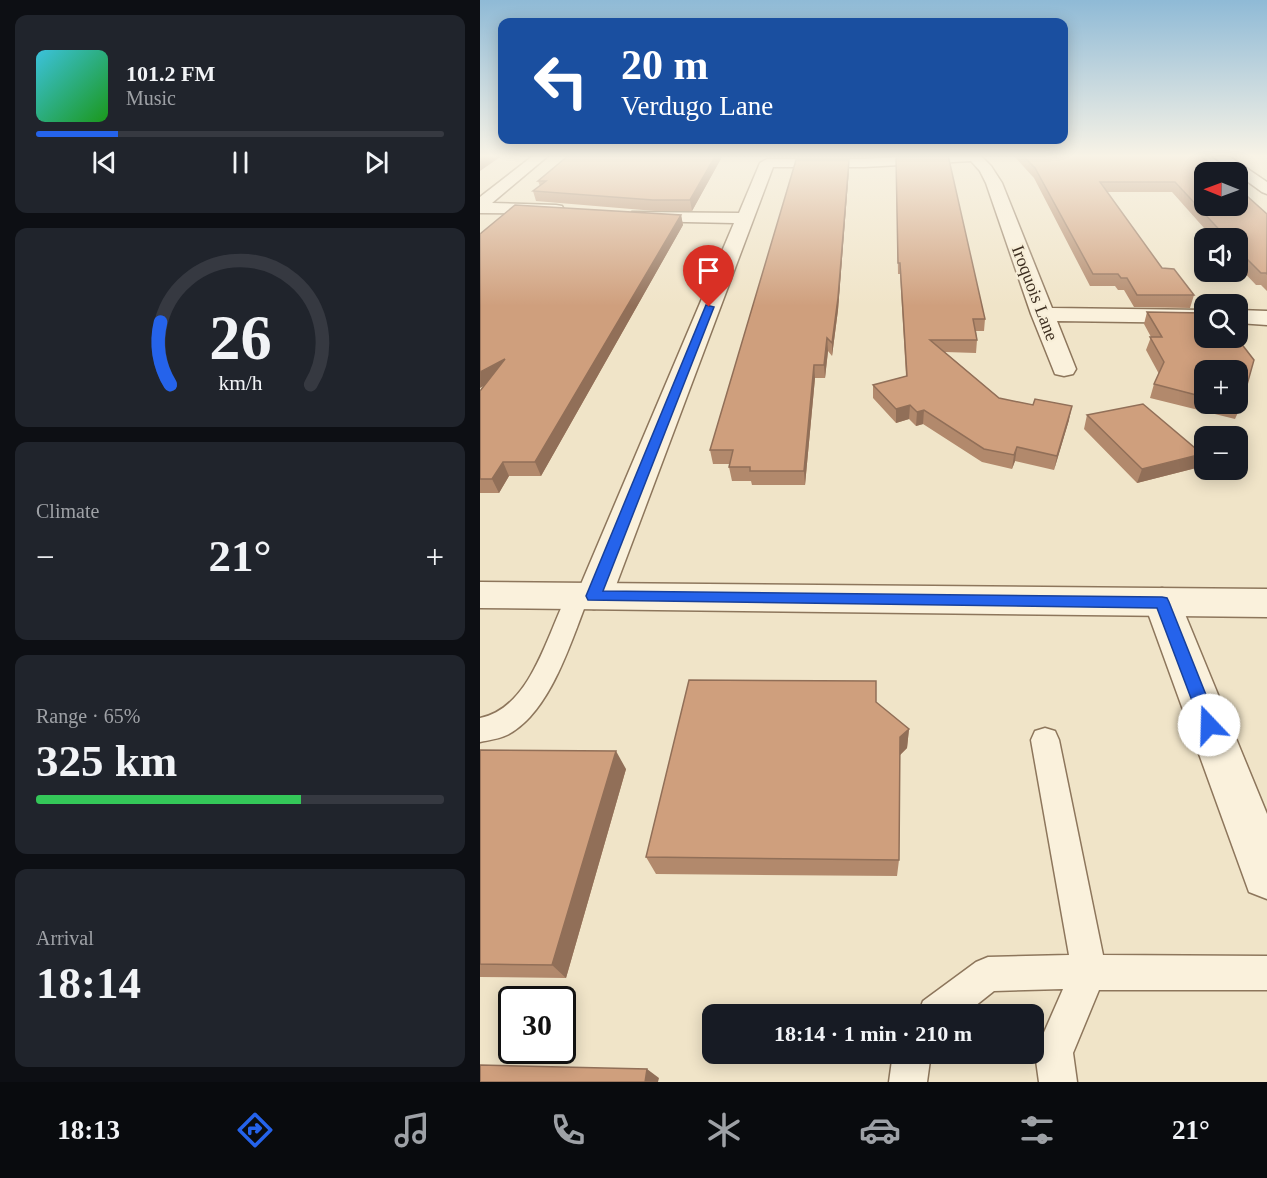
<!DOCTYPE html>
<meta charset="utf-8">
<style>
:root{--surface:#171b24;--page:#20242c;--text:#f1f3f6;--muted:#9ea1a6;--line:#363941;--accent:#2563eb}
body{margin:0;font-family:"Times New Roman",serif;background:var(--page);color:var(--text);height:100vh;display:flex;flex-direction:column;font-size:22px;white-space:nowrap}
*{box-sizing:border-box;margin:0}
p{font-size:20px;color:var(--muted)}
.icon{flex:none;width:33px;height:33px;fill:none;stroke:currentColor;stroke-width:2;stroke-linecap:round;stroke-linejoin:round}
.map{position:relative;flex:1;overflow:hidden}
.side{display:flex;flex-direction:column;gap:15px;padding:15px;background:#0d0f14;width:480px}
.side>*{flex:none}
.banner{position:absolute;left:18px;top:18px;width:570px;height:126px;border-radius:12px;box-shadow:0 3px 15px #0003;background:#1a4fa0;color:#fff;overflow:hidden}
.needle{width:39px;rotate:271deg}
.tools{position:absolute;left:714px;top:162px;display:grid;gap:12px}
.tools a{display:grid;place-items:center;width:54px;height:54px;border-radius:12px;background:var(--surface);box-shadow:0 3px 15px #0003;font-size:30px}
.speed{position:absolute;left:18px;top:986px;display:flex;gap:12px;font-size:30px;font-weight:700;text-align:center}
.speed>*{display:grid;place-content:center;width:78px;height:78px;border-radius:50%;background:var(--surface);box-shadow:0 3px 15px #0003;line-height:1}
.speed .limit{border:3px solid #111;border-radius:9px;background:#fff;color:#111}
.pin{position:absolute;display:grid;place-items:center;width:51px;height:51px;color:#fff;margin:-62px -26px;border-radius:50% 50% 50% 0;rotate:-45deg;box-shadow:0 0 6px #0007}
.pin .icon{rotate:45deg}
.me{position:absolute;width:66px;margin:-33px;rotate:339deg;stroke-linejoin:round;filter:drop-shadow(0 0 4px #0008)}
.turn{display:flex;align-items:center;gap:21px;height:126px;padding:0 24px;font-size:27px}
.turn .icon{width:78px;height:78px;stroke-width:2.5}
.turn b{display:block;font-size:42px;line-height:51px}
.big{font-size:45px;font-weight:700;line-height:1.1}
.side .tile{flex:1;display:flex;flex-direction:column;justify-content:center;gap:9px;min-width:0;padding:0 21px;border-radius:12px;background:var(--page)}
.side .dial{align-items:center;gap:0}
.dial svg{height:156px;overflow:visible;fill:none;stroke:var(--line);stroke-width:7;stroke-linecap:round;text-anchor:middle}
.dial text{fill:var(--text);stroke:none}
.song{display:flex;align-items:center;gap:18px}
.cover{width:72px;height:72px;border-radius:9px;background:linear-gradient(135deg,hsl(190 70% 55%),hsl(120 70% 35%))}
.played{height:6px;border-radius:3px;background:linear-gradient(90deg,var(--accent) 20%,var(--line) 20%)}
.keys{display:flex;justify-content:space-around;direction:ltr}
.heat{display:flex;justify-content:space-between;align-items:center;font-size:33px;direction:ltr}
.charge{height:9px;border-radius:4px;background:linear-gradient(90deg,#34c759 65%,var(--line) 0)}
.trip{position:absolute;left:222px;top:1004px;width:342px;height:60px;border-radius:12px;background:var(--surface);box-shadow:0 3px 15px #0003;font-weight:700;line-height:60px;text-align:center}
.tab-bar{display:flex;height:96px;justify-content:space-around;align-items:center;background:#090b0e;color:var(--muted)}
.tab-bar .icon{width:42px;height:42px}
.tab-bar .on{color:var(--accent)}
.tab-bar b{font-size:27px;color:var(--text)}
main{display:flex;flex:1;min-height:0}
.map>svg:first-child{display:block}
</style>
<main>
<section class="side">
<div class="tile">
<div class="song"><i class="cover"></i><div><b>101.2 FM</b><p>Music</p></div></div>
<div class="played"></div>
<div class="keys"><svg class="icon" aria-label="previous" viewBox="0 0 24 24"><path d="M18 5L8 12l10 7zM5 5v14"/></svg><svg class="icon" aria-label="pause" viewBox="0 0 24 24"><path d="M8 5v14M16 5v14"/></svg><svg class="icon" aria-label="next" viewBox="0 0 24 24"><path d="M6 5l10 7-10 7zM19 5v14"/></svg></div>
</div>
<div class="tile dial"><svg viewBox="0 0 100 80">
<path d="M14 69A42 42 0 1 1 86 69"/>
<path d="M14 69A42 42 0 0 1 9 37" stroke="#2563eb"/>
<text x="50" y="56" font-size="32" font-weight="700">26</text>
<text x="50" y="72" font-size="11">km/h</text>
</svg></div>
<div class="tile"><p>Climate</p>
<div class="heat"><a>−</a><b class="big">21°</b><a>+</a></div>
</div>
<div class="tile"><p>Range · 65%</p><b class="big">325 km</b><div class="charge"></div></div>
<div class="tile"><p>Arrival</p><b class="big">18:14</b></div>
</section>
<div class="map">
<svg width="787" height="1082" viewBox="0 0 787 1082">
<rect width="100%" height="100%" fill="#f0e4c8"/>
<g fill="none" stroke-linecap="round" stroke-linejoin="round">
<g stroke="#8d765c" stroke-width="3">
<path id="service" d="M98,587L106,590L109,596C92,638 71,713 27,735C19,739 9,740 0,742V718C53,707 67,631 90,590Z
M565,728L575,731L579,740L623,955L787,956V990H619L593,1053L597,1082H559L555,1053L583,989L514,991L485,1014H438L443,1001L496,962L508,957L589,955L551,740L555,731Z
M413,1053H451L447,1082H409Z"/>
</g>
<g stroke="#8d765c" stroke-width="3">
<path id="minor" d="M54,155H69L12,203L76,205L82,206L84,210L82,214L0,213V197Z
M459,155H500L511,166L522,183L572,308L724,310V323L577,321L596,369L593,374L584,376L575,374L551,314L506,183L500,171L491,161L384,167H293L132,596L127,606L114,609L101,606L96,596L254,223L158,221L152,220L150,216L152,212L259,213L280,163L287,159H384Z
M731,155H747L787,182V194L782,192Z
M758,310L787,311V325L758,323Z
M682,588L695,592L700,602L787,814V899L769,892L664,602L669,592Z"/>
</g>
<g stroke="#8d765c" stroke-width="3">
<path id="tertiary" d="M0,582L787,589V617L0,608Z"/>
</g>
<use href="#service" fill="#faf1dc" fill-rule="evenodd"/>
<use href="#minor" fill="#faf1dc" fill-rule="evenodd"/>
<use href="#tertiary" fill="#faf1dc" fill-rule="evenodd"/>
</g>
<path fill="#b2896c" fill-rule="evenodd" d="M243,155L212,211H175L56,201L53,191L60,186L58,181Z
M320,155H370V157H320Z
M416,155H443L416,156Z
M533,155H720L787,214V291L781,285H776L758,266V238H733L692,192H627L682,268L714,295L710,308L654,307L644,290H638L635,286H610L554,178Z
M369,160V169L358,310L352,356L348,351L345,378H335L325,485H272L271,481H252L249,467L250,464H233L230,450Z
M416,167L505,319L504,331H496L497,340L496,353L465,352L519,398L589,420L574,470L535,461L532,469L502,462L443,424L436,426L429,419L416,423L393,398V385L426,376L420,274H418Z
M201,215L203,225L61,476H29L19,493H0V391L4,386Z
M667,312L761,406L755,419L670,398L674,384L679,374L666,350L671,337L664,324ZM724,370L758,404H724Z
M607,415L722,454L716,468L657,483L604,429Z
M396,702L429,729L427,748L420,755L419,860L417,876L176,874L166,857Z
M0,750L146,769L86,978L0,977Z"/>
<path fill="#916f58" d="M7,155H23L0,171V159Z
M236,155H243L212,211L210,200Z
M369,160V169L358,310L352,356V343Z
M201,215L203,225L61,476L55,462Z
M347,338L348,351L345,378L344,365Z
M25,359L30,372L0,388V372Z
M334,365L335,378L325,485L324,471Z
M430,405L429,419L416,423V409Z
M592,406L589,420L574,470L577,456Z
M444,410L443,424L436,426L437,412Z
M537,447L535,461L532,469L534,455Z
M722,454L716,468L657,483L662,469Z
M23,462L29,476L19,493L12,479Z
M429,729L427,748L419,756L420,737Z
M136,751L146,769L86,978L72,965Z
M167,1069L179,1078L178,1082H165Z"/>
<path fill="#cf9f7d" stroke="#916f58" stroke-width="1.5" d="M0,155H7L0,159Z
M89,155H236L210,200H173L53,191L66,181H58Z
M468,155L505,319H493L497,340H450L519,398L553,405L555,399L592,406L577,456L537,447L534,455L504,449L444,410L437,412L430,405L416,409L393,385L427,376L420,263H418L416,158Z
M542,155H720L740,172H724V206H758V188L787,214V274L786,273H781L758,250V238H747L695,182H620L682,268L694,269L714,295H657L647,278H641L638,274H613L555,168Z
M316,160H369L358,298L352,343L347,338L344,365H334L324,471H270V467H249L253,450H230Z
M35,205L201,215L55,462H23L12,479H0V391L25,359L0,372V234Z
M667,312L724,313V338H757L774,360L761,406L751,404H758V370H724V397L674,384L684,362L670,337H682Z
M663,404L722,454L662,469L607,415Z
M209,680L396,681V702L429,729L420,737L419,860L166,857Z
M0,750L136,751L72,965L0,964Z
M0,1065L167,1069L165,1082H0Z"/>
<linearGradient id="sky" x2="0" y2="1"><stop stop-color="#8fbad6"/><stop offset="0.51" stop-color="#f8f3e6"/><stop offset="1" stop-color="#f8f3e6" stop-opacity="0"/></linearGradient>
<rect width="787" height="306" fill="url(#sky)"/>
<path fill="#2563eb" stroke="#184099" stroke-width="1.5" d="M226,305L234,307L123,591L682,597L687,598L689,602L738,725L735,730L729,732L723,730L677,608L108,600L106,596Z"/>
<g text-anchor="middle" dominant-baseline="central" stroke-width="4.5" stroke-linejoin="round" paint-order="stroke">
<g font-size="18" fill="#3d2e20" stroke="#f7eed8">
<text transform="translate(555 293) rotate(69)">Iroquois Lane</text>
</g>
</g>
</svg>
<div class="tools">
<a><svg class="needle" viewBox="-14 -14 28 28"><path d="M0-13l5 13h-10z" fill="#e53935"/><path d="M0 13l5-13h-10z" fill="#9ea1a6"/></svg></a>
<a><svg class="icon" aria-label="sound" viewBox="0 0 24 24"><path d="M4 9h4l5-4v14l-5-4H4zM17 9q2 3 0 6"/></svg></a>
<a><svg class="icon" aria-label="search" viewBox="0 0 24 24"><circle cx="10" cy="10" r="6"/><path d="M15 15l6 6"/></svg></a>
<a>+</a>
<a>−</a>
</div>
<div class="speed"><div class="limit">30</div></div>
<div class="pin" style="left:229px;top:307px;background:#d93025"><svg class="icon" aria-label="arrive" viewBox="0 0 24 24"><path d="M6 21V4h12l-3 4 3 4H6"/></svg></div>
<svg class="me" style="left:729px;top:725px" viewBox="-20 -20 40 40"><circle r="19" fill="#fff"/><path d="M0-13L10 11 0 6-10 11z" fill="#2563eb"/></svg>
<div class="trip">18:14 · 1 min · 210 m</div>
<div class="banner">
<div class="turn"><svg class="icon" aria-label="left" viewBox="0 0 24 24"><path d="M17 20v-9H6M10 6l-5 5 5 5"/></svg><div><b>20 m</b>Verdugo Lane</div></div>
</div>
</div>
</main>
<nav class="tab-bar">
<b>18:13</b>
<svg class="icon on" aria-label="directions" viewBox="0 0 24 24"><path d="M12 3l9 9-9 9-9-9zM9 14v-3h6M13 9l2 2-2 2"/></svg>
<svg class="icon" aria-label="music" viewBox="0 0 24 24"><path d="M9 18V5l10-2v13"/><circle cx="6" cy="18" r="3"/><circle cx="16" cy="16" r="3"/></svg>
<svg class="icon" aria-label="phone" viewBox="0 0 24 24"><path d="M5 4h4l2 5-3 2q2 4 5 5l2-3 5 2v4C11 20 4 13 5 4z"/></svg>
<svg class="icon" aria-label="climate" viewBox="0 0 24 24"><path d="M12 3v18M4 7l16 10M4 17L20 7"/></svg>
<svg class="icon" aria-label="car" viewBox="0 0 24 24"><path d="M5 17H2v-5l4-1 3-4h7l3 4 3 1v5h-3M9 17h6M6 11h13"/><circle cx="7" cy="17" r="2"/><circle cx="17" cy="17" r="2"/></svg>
<svg class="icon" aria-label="filters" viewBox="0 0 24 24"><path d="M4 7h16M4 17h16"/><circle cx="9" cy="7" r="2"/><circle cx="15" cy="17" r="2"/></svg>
<b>21°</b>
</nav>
